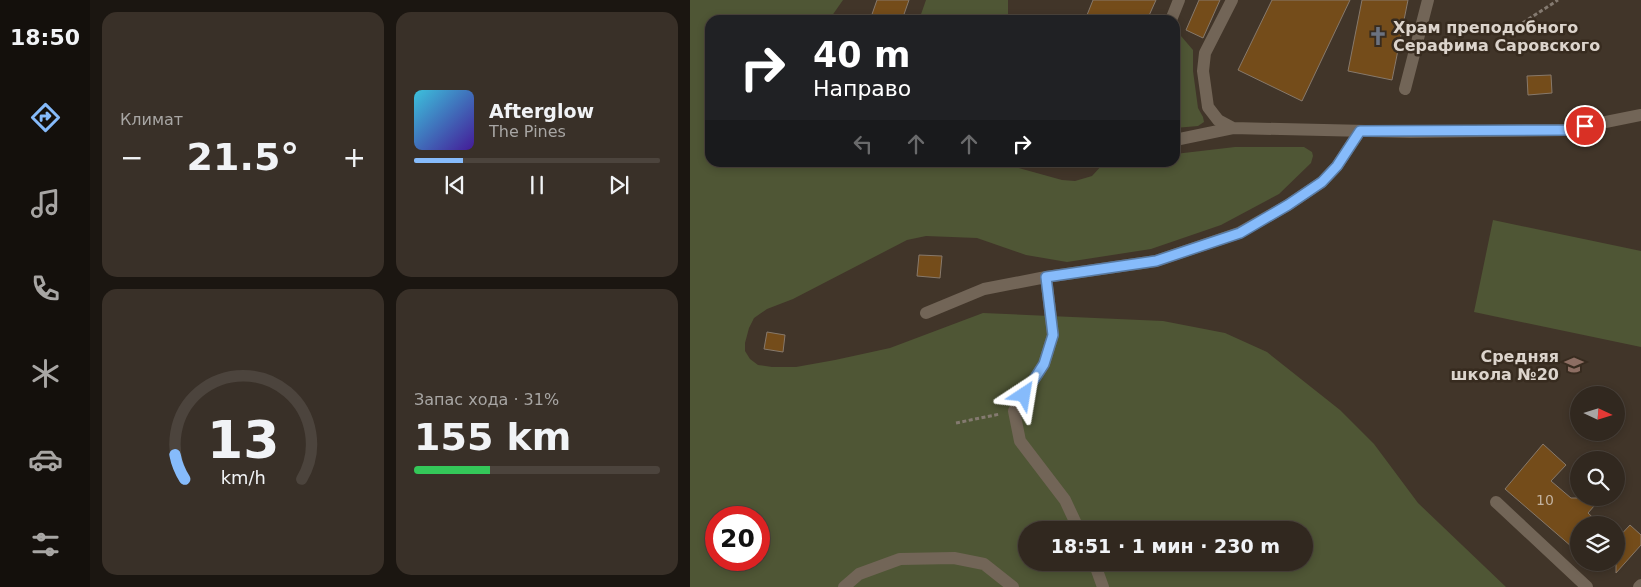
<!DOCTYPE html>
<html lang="ru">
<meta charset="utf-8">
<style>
:root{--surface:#31281f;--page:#393028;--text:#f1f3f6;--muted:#a8a6a4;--line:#4c443d;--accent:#86bbfb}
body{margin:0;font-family:"DejaVu Sans",sans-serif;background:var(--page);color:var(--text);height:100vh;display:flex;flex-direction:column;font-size:19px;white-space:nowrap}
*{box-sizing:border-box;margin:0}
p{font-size:16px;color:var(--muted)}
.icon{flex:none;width:28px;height:28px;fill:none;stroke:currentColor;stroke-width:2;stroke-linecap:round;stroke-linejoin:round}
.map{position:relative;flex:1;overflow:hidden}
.sheet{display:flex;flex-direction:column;gap:12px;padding:12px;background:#1b1611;width:600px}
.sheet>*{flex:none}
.hud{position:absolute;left:15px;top:15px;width:475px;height:152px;border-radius:15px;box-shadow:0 2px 8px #0003,0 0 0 1px var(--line);background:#202124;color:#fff;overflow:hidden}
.needle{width:32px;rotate:94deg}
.tools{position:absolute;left:880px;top:386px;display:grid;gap:10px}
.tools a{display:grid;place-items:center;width:55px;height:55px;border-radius:50%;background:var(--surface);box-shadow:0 2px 8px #0003,0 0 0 1px var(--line);font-size:25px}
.speed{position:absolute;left:15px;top:506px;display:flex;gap:10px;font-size:25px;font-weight:700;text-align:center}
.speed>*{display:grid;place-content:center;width:65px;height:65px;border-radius:50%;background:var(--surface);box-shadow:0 2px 8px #0003,0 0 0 1px var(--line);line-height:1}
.speed .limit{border:8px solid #d22;background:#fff;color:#111}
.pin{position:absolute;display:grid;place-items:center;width:42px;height:42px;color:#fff;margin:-21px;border:2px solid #fff;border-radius:50%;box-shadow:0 1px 5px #0007}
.me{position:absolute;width:55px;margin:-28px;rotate:33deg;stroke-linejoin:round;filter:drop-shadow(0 0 4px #0008)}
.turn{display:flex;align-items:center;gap:18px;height:105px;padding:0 25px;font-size:22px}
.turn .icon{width:65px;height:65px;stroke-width:2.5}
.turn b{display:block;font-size:35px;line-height:42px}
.lanes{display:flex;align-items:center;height:48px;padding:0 25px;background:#0003;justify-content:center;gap:25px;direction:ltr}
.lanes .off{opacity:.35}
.big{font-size:38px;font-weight:600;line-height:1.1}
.sheet .tile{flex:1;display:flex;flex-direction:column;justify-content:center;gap:8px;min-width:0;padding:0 18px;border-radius:15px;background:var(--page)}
.sheet .dial{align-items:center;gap:0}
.dial svg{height:130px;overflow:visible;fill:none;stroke:var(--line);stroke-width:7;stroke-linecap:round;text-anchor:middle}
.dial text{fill:var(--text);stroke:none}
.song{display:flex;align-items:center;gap:15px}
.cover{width:60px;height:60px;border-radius:8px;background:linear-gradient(135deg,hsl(190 70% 55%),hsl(260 70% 35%))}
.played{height:5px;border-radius:2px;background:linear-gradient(90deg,var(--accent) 20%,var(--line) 20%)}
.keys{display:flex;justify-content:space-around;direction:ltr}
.heat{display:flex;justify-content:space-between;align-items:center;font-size:28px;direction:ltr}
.charge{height:8px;border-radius:4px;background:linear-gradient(90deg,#34c759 31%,var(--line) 0)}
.sheet .tiles{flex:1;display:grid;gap:12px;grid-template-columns:repeat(2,1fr)}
.trip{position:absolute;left:328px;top:521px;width:295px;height:50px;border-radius:25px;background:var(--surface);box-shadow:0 2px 8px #0003,0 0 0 1px var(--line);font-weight:600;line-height:50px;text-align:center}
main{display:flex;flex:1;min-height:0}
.dock{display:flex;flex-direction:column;width:90px;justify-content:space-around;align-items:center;background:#14100c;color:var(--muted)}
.dock .icon{width:35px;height:35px}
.dock .current{color:var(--accent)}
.dock b{font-size:22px;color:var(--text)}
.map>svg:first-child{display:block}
</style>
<main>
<nav class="dock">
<b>18:50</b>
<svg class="icon current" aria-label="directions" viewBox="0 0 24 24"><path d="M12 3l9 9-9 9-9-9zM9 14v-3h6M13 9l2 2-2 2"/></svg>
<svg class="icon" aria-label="music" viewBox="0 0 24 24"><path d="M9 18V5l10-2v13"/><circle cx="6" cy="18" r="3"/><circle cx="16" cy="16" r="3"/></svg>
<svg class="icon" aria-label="phone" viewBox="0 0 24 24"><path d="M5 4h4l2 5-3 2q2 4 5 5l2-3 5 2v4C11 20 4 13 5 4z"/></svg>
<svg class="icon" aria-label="climate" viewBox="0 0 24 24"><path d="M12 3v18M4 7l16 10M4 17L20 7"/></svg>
<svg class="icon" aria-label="car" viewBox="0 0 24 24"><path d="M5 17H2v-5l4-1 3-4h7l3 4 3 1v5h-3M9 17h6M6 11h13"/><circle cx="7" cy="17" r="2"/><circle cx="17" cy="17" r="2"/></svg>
<svg class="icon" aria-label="filters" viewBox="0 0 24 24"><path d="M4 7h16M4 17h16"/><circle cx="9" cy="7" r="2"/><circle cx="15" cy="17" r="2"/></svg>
</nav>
<section class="sheet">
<div class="tiles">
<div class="tile"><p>Климат</p>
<div class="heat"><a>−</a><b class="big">21.5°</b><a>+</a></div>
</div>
<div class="tile">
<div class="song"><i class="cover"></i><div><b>Afterglow</b><p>The Pines</p></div></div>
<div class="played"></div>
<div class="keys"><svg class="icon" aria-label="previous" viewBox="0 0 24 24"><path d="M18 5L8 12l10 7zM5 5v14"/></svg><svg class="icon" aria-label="pause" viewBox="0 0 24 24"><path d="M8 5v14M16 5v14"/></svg><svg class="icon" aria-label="next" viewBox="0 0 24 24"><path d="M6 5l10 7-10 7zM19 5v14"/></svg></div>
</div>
<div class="tile dial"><svg viewBox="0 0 100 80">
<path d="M14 69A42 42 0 1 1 86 69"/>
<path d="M14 69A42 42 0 0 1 8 54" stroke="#86bbfb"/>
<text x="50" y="56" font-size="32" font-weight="700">13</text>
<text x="50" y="72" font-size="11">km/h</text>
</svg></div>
<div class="tile"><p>Запас хода · 31%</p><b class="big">155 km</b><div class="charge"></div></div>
</div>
</section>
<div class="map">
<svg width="951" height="587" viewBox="0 0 951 587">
<rect width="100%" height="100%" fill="#413529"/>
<path fill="#4f5635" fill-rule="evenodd" d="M0,0H153L139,20H20V162L311,163L372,180L385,181L402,176L414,163L485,162V154L545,147H614L622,152L623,156L621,163L589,194L531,225L461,249L377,262L336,255L287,238L236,236L217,240L103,299L77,309L64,318L59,328L55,343V351L60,359L68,365L82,367H106L145,360L200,348L293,313L473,321L535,333L577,352L650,410L684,444L728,503L816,587H0ZM26,518H69V560H26ZM336,530H614V562H336Z
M236,0H318V20H229Z
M485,35L491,36L503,50V71L508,108L513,117L514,122L508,126L485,128Z
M803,220L951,251V347L784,312Z"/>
<path fill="#744c1a" stroke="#87796b" d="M187,0H219L212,20H180Z
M403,0H466L457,20H395Z
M509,0H530L513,38L496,30Z
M582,0H660L612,101L548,70Z
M672,0H718L702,80L658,71Z
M861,75L862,93L838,95L837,76Z
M229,255L252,256L250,278L227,276Z
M77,332L95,335L93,352L74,349Z
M853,444L876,465L861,481L881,498H911L898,513L911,525H889V553L815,489Z
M940,525L951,535V545L926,573V540Z"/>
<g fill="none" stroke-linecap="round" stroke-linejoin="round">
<path stroke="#847a70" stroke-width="3" stroke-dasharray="4 2.5" stroke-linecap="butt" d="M811,37L868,0
M266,423L310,414"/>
<path stroke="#726557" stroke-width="12" d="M542,0L515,53L513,71L518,107L528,120L543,128
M481,20L489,0
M715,89L738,0
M485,140L543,128L720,132L876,130L951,115
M356,277L363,335L354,364L324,411L330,441L375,500L389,530
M236,313L294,289L356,277L466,261L549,233L598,205L632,182L647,166L670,131
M806,502L897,587
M404,562L413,587
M154,587L169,574L210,559L264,558L294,564L323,587
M949,587L951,585"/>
</g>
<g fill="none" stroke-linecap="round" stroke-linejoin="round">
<g stroke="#577aa3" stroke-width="12">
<path id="route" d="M334,395L354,364L363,335L356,277L466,261L550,233L598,205L632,182L647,166L670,131L876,130L895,126"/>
</g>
<use href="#route" stroke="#86bbfb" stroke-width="9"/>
</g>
<defs>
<g id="church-bare" transform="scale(1.5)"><path d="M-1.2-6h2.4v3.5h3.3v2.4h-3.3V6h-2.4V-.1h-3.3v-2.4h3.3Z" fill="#6b7280" stroke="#372b1f" stroke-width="2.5" paint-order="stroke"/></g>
<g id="school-bare" transform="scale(1.5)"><path d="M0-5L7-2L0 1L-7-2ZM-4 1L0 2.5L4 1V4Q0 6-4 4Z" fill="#8d6e63" stroke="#372b1f" stroke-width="2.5" paint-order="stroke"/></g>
</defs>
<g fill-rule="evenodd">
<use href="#church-bare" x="688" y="36"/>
<use href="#school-bare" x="884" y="365"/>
</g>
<g text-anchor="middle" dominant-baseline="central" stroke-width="5" stroke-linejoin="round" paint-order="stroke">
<g font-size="14" fill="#c2b2a0">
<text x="855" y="500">10</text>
</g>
<g font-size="16" font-weight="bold" fill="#dcd4cc" stroke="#372b1f" text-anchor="start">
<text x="703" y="27">Храм преподобного<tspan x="703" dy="18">Серафима Саровского</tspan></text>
<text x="869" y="356" text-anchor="end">Средняя<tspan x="869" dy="18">школа №20</tspan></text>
</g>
</g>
</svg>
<div class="tools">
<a><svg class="needle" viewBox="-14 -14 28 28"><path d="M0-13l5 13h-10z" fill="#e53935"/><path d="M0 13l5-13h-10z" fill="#a8a6a4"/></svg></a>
<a><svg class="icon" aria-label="search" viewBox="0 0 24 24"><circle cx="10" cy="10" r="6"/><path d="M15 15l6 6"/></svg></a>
<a><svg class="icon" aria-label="layers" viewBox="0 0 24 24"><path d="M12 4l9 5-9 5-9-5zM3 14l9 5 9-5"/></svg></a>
</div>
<div class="speed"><div class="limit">20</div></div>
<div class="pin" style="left:895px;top:126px;background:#d93025"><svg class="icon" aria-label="arrive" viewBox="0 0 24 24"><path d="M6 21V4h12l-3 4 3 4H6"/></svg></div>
<svg class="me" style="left:334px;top:395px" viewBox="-20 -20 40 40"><path d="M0-17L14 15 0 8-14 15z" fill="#86bbfb" stroke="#fff" stroke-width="4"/></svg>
<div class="trip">18:51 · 1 мин · 230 m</div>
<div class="hud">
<div class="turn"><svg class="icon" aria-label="right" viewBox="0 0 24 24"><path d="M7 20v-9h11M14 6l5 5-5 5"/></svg><div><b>40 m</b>Направо</div></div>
<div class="lanes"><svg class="icon off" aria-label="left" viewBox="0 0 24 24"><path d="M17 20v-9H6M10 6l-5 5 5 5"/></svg><svg class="icon off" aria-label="ahead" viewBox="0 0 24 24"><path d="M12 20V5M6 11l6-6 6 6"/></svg><svg class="icon off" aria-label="ahead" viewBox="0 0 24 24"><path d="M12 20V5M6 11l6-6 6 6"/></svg><svg class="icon" aria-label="right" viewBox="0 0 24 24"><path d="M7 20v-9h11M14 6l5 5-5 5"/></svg></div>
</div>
</div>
</main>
